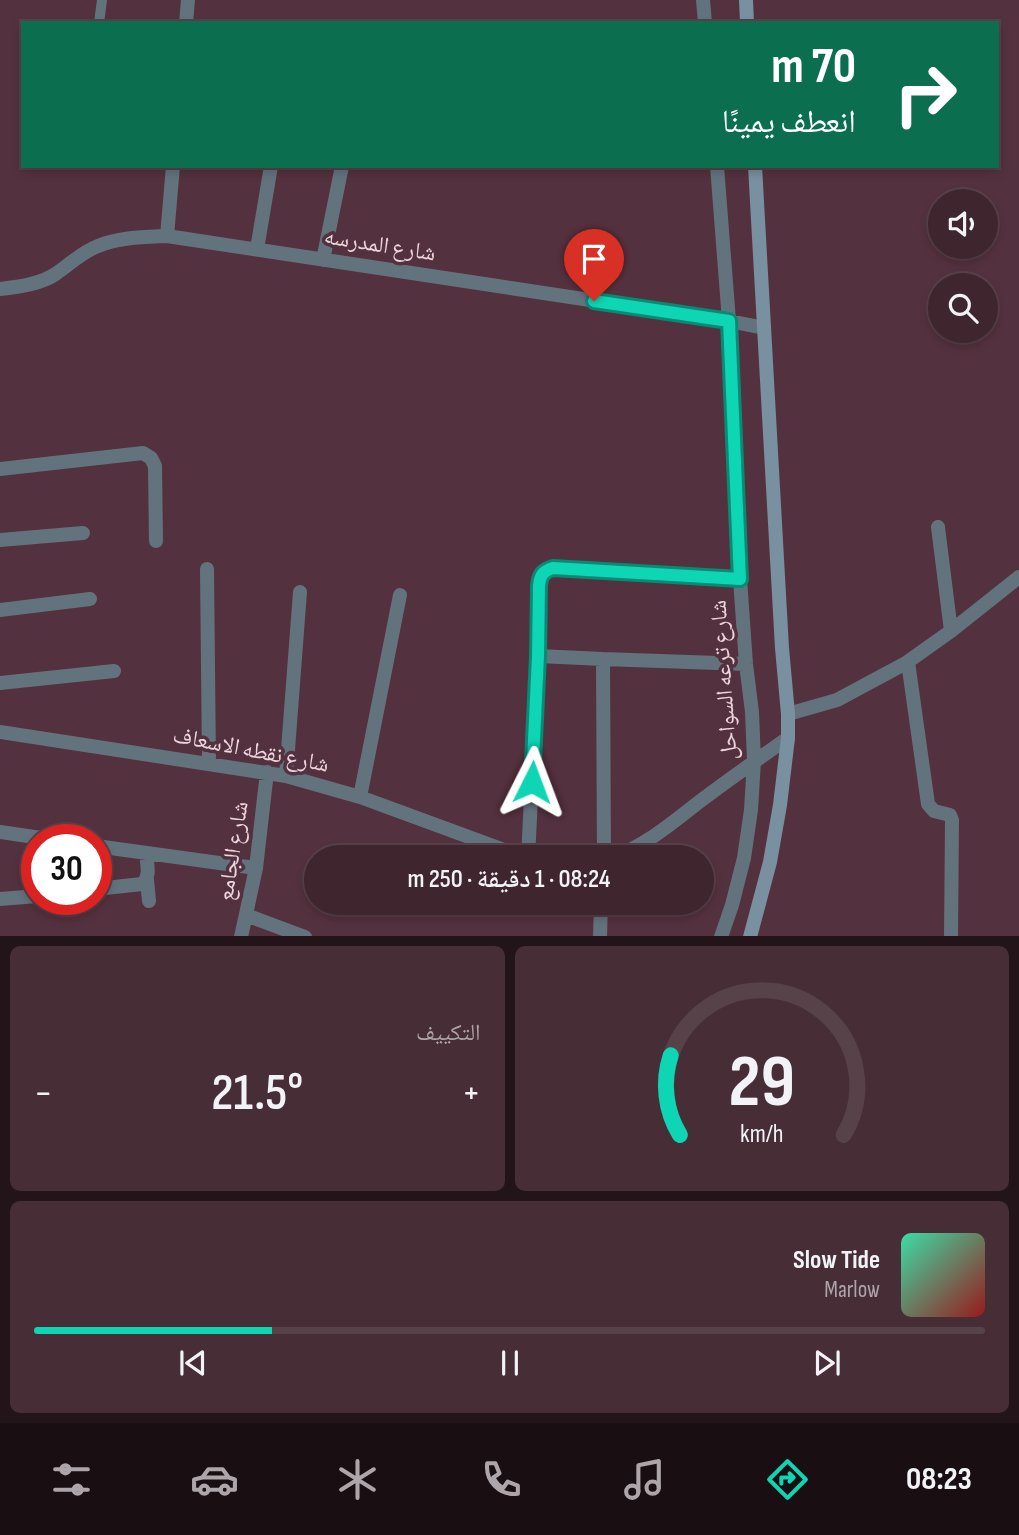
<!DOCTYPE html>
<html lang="ar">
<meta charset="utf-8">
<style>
:root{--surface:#3f252e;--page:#462d36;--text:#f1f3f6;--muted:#ada5aa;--line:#58424a;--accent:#0ed5b4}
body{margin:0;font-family:"Sofia Sans Condensed","Noto Naskh Arabic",sans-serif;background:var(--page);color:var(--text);direction:rtl;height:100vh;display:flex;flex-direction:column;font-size:26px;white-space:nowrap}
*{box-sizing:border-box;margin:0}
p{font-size:23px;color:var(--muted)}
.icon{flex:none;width:38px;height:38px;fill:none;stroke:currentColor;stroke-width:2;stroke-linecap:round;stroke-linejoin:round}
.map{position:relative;height:936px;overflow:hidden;direction:ltr}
.panel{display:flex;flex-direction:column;gap:10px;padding:10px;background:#231419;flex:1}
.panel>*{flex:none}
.hud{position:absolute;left:21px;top:21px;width:978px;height:147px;border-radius:0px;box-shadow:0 4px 10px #0003,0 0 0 2px var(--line);direction:rtl;background:#0b6e4f;color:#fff;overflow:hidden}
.fabs{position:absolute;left:928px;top:189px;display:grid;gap:14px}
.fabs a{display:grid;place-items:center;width:70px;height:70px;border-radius:50%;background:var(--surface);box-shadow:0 4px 10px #0003,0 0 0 2px var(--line);font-size:35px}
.speed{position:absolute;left:21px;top:824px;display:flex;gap:14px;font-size:35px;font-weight:700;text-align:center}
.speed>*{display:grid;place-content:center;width:91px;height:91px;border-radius:50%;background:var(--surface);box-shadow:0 4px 10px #0003,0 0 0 2px var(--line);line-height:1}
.speed .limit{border:10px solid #d22;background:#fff;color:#111}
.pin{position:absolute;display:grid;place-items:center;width:60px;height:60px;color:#fff;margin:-72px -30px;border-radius:50% 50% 50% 0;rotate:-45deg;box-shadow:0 0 7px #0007}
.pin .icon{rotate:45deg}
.me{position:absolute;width:77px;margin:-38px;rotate:3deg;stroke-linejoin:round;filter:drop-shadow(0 0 5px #0008)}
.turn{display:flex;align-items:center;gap:24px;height:147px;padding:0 28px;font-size:32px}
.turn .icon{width:91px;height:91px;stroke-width:2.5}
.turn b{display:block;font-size:49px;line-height:60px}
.big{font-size:52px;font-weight:600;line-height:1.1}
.panel .widget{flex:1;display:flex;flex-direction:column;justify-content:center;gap:10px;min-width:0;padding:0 24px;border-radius:10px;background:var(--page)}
.panel .dial{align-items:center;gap:0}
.dial svg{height:182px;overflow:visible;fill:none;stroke:var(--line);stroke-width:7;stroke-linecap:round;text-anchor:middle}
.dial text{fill:var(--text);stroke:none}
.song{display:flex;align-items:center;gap:21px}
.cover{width:84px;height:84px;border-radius:10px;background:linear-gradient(135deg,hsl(160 70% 55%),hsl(0 70% 35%))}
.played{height:7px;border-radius:4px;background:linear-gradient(90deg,var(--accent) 25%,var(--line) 25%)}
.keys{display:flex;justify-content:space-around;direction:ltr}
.heat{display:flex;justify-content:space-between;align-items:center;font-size:38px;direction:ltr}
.panel .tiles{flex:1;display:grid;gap:10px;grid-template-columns:1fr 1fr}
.widget:last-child{grid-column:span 2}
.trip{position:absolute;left:304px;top:845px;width:410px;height:70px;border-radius:35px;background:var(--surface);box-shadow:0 4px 10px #0003,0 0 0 2px var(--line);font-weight:600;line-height:70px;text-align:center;direction:rtl}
.tabs{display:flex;height:112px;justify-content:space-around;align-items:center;background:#190f12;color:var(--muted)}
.tabs .icon{width:49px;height:49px}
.tabs .current{color:var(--accent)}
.tabs b{font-size:32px;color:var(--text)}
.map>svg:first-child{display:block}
</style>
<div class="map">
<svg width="1019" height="937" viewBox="0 0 1019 937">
<rect width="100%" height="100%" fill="#54313e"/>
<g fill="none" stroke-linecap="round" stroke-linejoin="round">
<path stroke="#63737d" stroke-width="10" d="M99,23L102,0"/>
<path stroke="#63737d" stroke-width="14" d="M703,0L705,23
M186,23L188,0
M717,166L729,321L740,579L746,664L752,712L754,761L751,810L744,858L732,905L721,937
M167,236L173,166
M257,249L271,166
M323,260L342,166
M0,289C18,287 42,284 57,273C70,264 82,252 98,246C119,237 145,237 167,236L729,321L764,328
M0,469L143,453L151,458L155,466L156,541
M938,527L951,631
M0,540L83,533
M207,569L209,763
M0,610L90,599
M538,656L540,577L545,571L553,568L740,579
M908,662L928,804L934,811L950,815L952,820L951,937
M0,683L114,671
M788,714L837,700L906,663L951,631L1019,577
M0,732L286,776L360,797L526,858
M286,776L300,592
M360,797L400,595
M0,832L55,840
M96,846L256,868
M528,858L538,656L603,659
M604,858L603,659L746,664
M611,858C645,846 671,824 699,802C728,780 758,759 788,738
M147,880L149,901
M96,889L142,884C151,877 147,864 146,853
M0,899L37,896
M246,915L305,937
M241,937L256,868L267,772
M600,937L601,903"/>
<path stroke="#7890a0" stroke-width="14" d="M746,0L747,23
M750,937L770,862L780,805L788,738V714L782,648L755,166"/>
</g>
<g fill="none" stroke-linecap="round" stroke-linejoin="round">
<g stroke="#098a75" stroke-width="18">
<path id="route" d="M532,782L538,656L539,586C540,575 543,571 553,568L740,579L729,321L594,301"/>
</g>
<use href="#route" stroke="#0ed5b4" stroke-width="12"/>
</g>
<g text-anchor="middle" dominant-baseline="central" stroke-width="7" stroke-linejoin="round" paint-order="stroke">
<g font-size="23" fill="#ecd5dc" stroke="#54313e">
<text transform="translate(380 245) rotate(9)">شارع المدرسه</text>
<text transform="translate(724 680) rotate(-94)">شارع ترعه السواحل</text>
<text transform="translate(251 750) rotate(11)">شارع نقطه الاسعاف</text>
<text transform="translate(233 851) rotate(-81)">شارع الجامع</text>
</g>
</g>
</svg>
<div class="fabs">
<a><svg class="icon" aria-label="sound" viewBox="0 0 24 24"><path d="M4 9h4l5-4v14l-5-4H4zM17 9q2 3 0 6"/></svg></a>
<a><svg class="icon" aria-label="search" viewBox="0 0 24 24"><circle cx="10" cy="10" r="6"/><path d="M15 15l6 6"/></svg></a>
</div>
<div class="speed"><div class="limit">30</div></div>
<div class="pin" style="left:594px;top:301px;background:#d93025"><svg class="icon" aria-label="arrive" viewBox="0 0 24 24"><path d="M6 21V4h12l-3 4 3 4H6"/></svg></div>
<svg class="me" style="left:532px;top:782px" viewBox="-20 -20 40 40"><path d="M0-17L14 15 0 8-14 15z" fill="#0ed5b4" stroke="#fff" stroke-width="4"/></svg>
<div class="trip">08:24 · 1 دقيقة · 250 m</div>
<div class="hud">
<div class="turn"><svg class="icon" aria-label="right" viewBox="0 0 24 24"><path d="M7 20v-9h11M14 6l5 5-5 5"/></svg><div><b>70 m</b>انعطف يمينًا</div></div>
</div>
</div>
<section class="panel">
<div class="tiles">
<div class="widget dial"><svg viewBox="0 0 100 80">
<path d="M14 69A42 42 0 1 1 86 69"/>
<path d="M14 69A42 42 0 0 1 10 34" stroke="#0ed5b4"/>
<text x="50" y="56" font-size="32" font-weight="700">29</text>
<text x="50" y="72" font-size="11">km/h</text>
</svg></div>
<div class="widget"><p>التكييف</p>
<div class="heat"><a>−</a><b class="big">21.5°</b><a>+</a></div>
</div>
<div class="widget">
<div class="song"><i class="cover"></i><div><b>Slow Tide</b><p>Marlow</p></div></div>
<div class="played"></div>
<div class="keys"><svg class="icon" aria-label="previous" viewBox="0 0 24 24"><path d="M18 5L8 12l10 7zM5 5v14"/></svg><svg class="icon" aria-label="pause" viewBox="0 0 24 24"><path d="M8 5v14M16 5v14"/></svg><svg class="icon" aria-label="next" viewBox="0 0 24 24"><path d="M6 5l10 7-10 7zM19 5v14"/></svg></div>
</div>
</div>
</section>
<nav class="tabs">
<b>08:23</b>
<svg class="icon current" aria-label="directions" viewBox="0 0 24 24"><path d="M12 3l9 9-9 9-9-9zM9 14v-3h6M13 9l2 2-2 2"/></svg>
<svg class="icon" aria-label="music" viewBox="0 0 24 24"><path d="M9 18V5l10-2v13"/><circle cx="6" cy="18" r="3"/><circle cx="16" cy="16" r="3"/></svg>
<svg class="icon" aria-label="phone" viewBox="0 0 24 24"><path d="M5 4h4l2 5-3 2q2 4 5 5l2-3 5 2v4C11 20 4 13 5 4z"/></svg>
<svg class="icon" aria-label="climate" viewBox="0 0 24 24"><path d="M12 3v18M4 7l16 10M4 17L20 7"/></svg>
<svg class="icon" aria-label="car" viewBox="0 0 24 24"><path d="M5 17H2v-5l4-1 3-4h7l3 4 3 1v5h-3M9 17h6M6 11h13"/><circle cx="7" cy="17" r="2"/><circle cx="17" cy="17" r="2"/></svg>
<svg class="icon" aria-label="filters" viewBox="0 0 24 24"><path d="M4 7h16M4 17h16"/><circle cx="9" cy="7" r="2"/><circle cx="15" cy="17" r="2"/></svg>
</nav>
